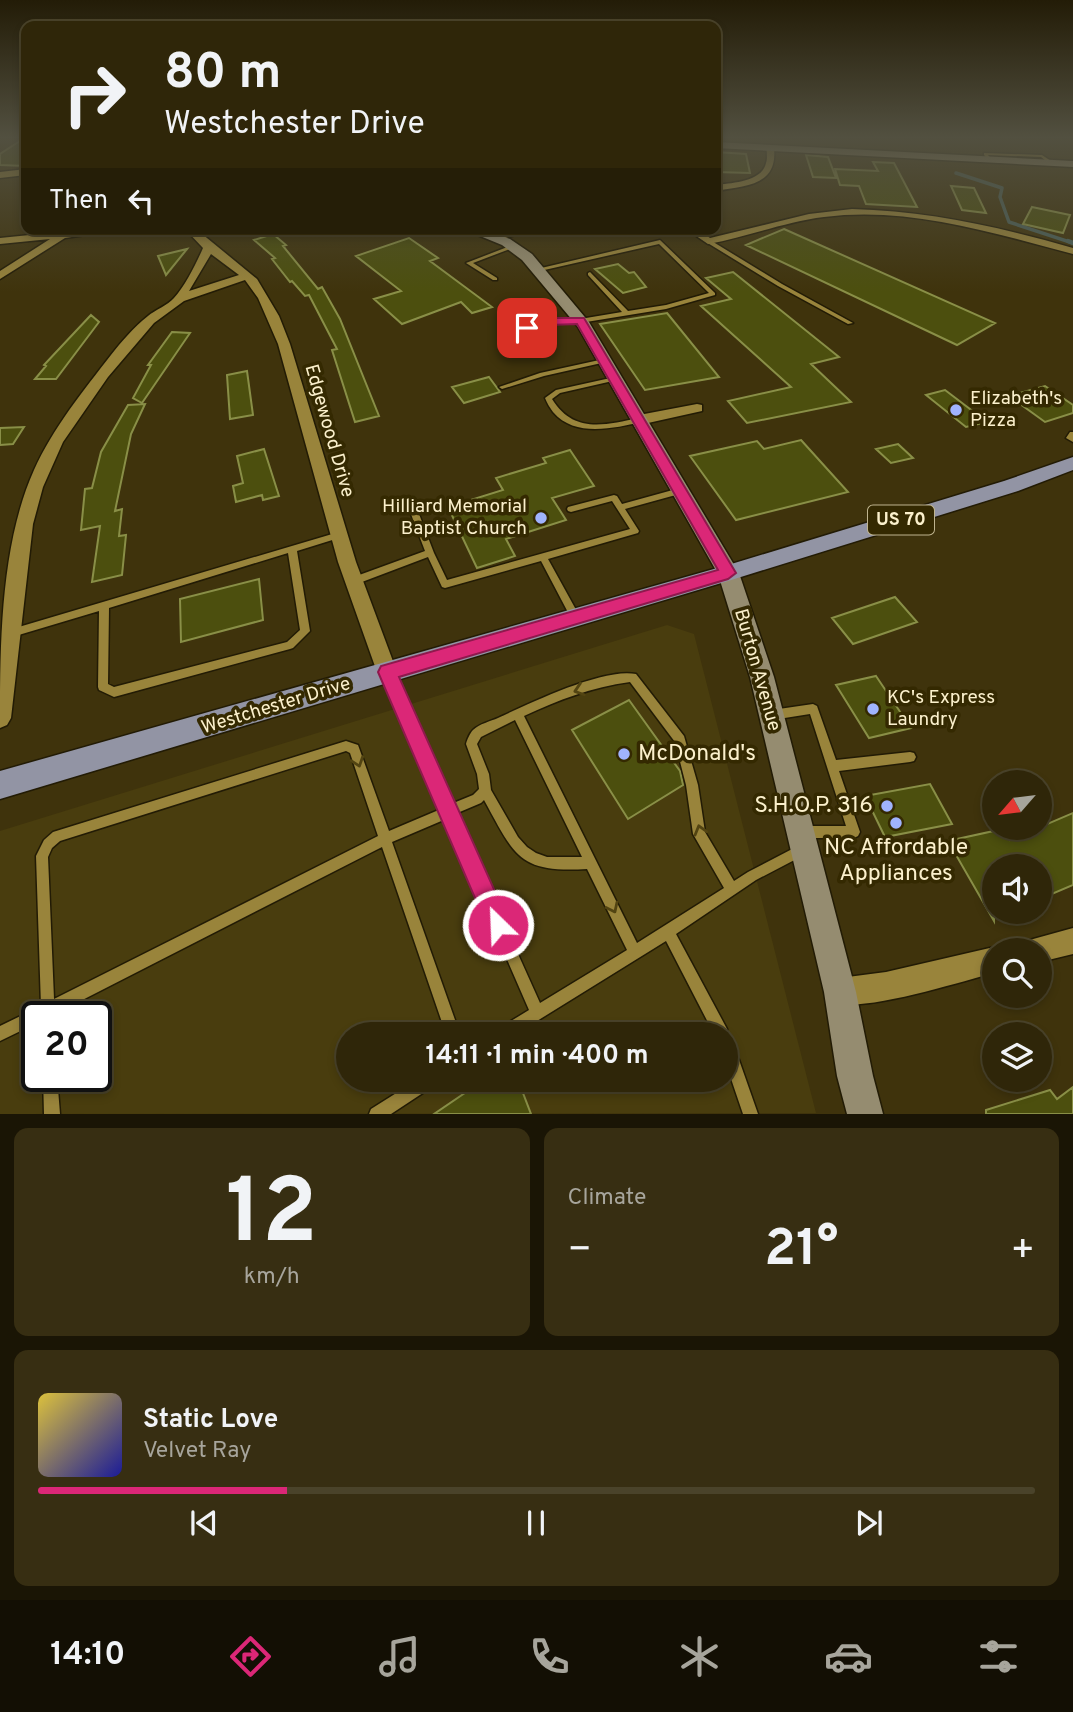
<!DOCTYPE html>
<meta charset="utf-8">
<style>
:root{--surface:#2f2609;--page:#372e12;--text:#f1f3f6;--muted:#a7a59c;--line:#4a432a;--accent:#db2777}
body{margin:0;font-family:Overpass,sans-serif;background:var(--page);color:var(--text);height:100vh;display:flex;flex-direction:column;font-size:26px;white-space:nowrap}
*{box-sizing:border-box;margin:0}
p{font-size:23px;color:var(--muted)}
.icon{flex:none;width:38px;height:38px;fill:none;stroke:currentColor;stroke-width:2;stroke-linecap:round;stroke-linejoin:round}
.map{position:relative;height:1114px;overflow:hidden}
.panel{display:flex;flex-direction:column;gap:14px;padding:14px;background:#1a1505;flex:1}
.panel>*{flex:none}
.guide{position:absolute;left:21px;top:21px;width:700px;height:214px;border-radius:14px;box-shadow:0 4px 10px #0003,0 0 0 2px var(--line);background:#2f2609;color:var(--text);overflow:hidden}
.needle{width:46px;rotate:242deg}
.fabs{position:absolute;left:982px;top:770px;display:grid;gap:14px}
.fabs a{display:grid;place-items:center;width:70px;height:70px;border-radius:50%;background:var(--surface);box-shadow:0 4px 10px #0003,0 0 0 2px var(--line);font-size:35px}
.speed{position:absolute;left:21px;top:1001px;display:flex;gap:14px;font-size:35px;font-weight:700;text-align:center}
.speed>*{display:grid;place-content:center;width:91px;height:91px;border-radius:50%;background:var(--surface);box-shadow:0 4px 10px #0003,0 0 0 2px var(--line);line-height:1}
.speed .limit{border:4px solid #111;border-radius:10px;background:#fff;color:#111}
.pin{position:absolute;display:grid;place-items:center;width:60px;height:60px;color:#fff;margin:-30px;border-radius:14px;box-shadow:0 4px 10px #0006}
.me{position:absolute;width:77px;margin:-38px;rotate:336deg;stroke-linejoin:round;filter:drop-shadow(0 0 5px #0008)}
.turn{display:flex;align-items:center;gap:24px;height:147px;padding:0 28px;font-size:32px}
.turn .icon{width:91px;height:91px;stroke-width:2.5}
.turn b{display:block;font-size:49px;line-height:60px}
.then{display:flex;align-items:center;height:66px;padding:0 28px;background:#0003;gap:14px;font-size:26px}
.big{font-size:52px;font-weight:700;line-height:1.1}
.panel .tile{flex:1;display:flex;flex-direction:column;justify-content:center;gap:10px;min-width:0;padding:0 24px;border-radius:14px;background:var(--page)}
.panel .dial{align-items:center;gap:0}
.dial b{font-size:91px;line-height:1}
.song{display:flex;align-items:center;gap:21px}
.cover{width:84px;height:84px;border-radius:10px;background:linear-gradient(135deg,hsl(50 70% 55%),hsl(240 70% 35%))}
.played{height:7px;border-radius:4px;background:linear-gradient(90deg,var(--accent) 25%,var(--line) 25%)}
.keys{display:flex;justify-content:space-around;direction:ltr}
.heat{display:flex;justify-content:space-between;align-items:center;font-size:38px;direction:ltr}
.panel .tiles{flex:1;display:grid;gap:14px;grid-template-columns:1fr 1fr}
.tile:last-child{grid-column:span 2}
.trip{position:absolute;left:336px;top:1022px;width:402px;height:70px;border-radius:35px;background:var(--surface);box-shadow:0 4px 10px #0003,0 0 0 2px var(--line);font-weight:700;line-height:70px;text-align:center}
.dock{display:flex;height:112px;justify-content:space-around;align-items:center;background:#130f04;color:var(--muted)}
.dock .icon{width:49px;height:49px}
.dock .selected{color:var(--accent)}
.dock b{font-size:32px;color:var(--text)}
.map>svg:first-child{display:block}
</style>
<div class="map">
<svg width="1073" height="1114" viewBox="0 0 1073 1114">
<rect width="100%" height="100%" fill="#3f330c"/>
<path fill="#493d0e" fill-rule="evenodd" d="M667,625L694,634L816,1113L0,1114V831ZM37,1017H96V1076H37ZM348,1034H726V1080H348Z"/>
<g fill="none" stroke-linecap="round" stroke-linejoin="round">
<path stroke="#4b615b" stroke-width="3.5" d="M956,173L1002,188L1000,197L1009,222L1073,243"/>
<path stroke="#4b615b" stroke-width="4.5" d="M1068,241L1073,243"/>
</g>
<path fill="#4c4f0e" stroke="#898f47" stroke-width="2" d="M26,137V166L0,165V154Z
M716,152L746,154L750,173L716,172Z
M806,155L828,157L836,178L813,177Z
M873,162L894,163L917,207L866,204L859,186L840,185L835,169L878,171Z
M951,186L974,188L986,213L962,210Z
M1032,207L1070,215L1063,233L1023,224Z
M784,229L995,323L957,345L746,245Z
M273,234L286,245L283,246L318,289L322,287L340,319L379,416L355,422L332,350L337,349L309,295L305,296L292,281L290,282L272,259L275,258L254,240Z
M409,238L438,258L430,261L492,307L472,313L461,302L402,324L374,299L401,291L356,256Z
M187,249L166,275L158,256Z
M618,264L629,273L634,272L646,287L623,293L595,269Z
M733,272L839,357L811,364L851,402L747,423L728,401L791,387L701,306L731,299L706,278Z
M667,313L719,377L645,390L600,324Z
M91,315L99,322L56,379H35L46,366L44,365Z
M172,332L190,333L142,403L133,398L151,365H148Z
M247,371L253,415L230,419L227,375Z
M489,377L500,392L464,403L452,387Z
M1045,386L1073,405V413L1045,422L1009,396Z
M945,390L987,422L966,427L926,395Z
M145,404L131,434L115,511L122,509L119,536L126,535L122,575L92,582L100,526L81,530L85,489L92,488L101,452L128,405Z
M24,427L13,444L0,445V428Z
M801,440L848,492L736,520L690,456L757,441L764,449Z
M898,444L913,458L891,463L876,449Z
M264,449L279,496L263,500L262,495L236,502L233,486L243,483L237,456Z
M570,450L594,486L552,498L566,520L506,539L515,556L477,568L448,507L503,490L496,478L546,463L543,458Z
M259,579L263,620L181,642L180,599Z
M895,597L917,622L853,644L832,618Z
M876,676L911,728L869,738L836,685Z
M629,700L680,771L683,785L628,819L572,730Z
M930,784L952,824L885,837L865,796Z
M1073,813V885L1040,899V866H994V921L948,841L1003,829L1010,840Z
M484,1080H518L531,1114H434Z
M1073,1087V1114H986V1110L1050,1090L1057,1099Z"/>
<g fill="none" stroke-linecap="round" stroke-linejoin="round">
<g stroke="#221b05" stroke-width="3">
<path id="lane" d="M984,153L1042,155L1054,163L1050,164L1041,157L988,155L992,160L990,161L984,155Z
M660,240L715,293V295L666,309L580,323H549L508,336L503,335L548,319H580L622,312L588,275V273L590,272L628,311L666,305L709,293L659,244L540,271L537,269Z
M706,240H710L782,284L853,323L848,324L778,286L706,242Z
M510,246L515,247L473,263L497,278V280H493L466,263Z
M604,359L607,361L606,362L544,376L502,389L499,387L540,373Z
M615,377L617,378V380L560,393L552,399C574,434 604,425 639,418L643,420L642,422C614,428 575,438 553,412C550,408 547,403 545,398L556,390Z
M1070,432H1073V442L1066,438Z
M680,488L683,489L684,491L683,493L625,509L639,531L638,533L548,559L580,617L578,620L575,621L572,620L541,561L445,588L442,587L428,557L354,585L351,584L349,581L351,578L425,551L406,501L410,498L414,501L434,553L447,580L630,529L612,501L571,512L568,511L567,509L568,507L614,495L617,496L622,504Z
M339,532L342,533L343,535L342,537L297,551L310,631L293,648L290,649L114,697L99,690L98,687L99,611L12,637L9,636L7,633L9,630L12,629ZM288,553L300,630L287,642L114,687L108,684L109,608Z
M387,668L391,669L392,672L451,804L473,795L479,789L477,774L466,744C467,740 470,733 473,730C479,724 491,721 498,718C528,704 604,667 636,674L684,736L698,785L705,832L734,881L748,872L796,847L800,845L804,847L806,851L804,855L756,880L676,934L727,1029L728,1036L731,1037L758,1114H743L726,1064V1034H714L666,941L516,1034H496L498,1029L529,1010L446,819L392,842L460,1034H446L382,847L55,1014V1017H37V1023L0,1041V1026L41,1006L36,856L44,840L53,832L346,741L358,745L389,831L441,809L382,672L383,669ZM630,682L675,742L686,785L693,834L724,888L637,943L524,716C558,700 592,687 630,682ZM515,720L582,857H547L536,853L527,847L518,837L491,790L489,774L477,744L481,737ZM346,751L350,753L378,836L54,999L48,857L52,848L60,841ZM484,800C515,856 518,873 587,869L627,950L540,1003L455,814L481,803Z
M813,704L817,706L818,709L836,760L910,752L914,753L916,757L914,761L910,762L839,771L860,832L858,836L854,838H805L801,836L799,832L801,828L805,826H846L810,714L772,720L768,718L767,715L768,712L772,710Z
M43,1076H57L60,1114H44Z
M417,1080H437L435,1085L391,1114H369L371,1109Z"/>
</g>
<g stroke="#221b05" stroke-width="3">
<path id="street" d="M767,146L774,148C778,186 745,186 716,191V185C731,183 762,182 766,163C768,158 766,152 767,146Z
M26,169V175L0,178V172Z
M852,209C928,211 1001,227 1073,248V254C993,233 908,206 824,217C784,222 747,237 708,244L686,229H698L710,238L809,214Z
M89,229H127L65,238L0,279V271L50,239L0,244V238Z
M185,229H196L257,279L279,316L290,344L356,562L397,672L394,678L387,681L380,678L377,672L338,562L278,344L258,298L245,280L184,301L154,323L108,377L63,442L43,487L33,524L11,718L7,725L0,728C0,646 0,546 34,470C53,428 83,391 111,355C122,341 134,327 148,316C155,310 168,305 174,298C185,286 196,264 203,248ZM211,254L239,275L189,291Z
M518,229H536L495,241L490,238Z
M697,404L702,405V411L639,425L632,420L639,415Z
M1073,928V954L1040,962V950H1022L1026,941Z
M994,947L1003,950H994V973C959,982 860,1014 830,1002L826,992L830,982L840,978L886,972Z"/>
</g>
<g stroke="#221b05" stroke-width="3">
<path id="secondary" d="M716,142L1073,161V167L716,148Z
M463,229H481L510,239L532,254L589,322L739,573L774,677L856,992L873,1076L883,1114H847L837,1076L824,992L750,677L718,574L578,327L522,260L502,245Z"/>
</g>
<g stroke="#221b05" stroke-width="3">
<path id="primary" d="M1073,457V470L1018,491L728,581L0,799V771L728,565L1004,481Z"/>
</g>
<use href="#lane" fill="#99843b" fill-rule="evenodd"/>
<use href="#street" fill="#99843b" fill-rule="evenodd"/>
<use href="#secondary" fill="#958c70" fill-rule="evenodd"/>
<use href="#primary" fill="#9294a4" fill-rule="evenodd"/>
</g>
<defs><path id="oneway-chevron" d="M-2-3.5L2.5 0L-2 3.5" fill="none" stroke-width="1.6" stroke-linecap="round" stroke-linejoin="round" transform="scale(1.75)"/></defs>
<g stroke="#524412">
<use href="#oneway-chevron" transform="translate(579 690) rotate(162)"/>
<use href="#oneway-chevron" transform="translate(358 762) rotate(71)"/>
<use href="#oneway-chevron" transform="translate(700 830) rotate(-106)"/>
<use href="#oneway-chevron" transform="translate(613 908) rotate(64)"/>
</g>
<linearGradient id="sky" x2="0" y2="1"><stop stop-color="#231c07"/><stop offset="0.47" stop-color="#525040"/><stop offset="1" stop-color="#525040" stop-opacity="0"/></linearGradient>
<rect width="1073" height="292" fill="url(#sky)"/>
<path fill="#db2777" stroke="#8e194d" stroke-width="2" d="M584,318L736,573L728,579L399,677L510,925L506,933L498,936L490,933L378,672L381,666L718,570L577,324L549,325L527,332L521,328L548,318Z"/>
<g fill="#a0b3fd" stroke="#342901" stroke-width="2.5">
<circle cx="956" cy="410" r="7"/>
<circle cx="541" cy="518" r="7"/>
<circle cx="873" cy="709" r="7"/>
<circle cx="624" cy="754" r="7"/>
<circle cx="887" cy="806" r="7"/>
<circle cx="896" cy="823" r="7"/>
</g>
<g text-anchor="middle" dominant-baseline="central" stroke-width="7" stroke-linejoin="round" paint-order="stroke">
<rect fill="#342901" stroke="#bfb48f" stroke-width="2" x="868" y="505.5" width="66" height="29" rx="5"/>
<g font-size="18" font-weight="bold" fill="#fbf0cc">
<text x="901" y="520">US 70</text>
</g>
<g font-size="19" fill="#fbf0cc" stroke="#342901" text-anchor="start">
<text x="970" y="399">Elizabeth's<tspan x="970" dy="22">Pizza</tspan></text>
<text x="527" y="507" text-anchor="end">Hilliard Memorial<tspan x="527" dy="22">Baptist Church</tspan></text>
<text x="887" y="698">KC's Express<tspan x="887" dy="22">Laundry</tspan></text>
</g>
<g font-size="19" fill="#fbf0cc" stroke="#342901">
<text transform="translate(329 431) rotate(74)">Edgewood Drive</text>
<text transform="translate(757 670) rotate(74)">Burton Avenue</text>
<text transform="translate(276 706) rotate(-17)">Westchester Drive</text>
</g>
<g font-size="23" fill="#fbf0cc" stroke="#342901" text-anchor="start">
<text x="638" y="754">McDonald's</text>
<text x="873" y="806" text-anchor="end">S.H.O.P. 316</text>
<text x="896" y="848" text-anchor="middle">NC Affordable<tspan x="896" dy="26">Appliances</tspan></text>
</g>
</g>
</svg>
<div class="fabs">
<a><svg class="needle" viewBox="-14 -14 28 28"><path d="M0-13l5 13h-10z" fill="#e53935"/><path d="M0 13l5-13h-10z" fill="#a7a59c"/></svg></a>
<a><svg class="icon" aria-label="sound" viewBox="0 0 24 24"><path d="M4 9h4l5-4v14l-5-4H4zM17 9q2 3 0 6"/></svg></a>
<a><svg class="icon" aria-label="search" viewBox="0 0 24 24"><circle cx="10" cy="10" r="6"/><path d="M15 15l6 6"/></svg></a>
<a><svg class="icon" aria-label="layers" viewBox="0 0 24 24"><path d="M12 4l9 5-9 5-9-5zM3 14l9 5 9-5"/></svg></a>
</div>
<div class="speed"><div class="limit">20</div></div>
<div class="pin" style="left:527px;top:328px;background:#d93025"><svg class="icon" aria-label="arrive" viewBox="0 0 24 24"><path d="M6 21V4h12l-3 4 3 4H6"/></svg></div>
<svg class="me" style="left:498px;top:925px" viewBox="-20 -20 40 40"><circle r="17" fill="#db2777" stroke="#fff" stroke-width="3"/><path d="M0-11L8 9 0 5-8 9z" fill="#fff"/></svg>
<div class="trip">14:11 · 1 min · 400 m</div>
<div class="guide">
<div class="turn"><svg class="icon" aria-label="right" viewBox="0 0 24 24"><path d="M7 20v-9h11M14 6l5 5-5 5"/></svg><div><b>80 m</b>Westchester Drive</div></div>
<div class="then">Then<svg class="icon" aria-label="left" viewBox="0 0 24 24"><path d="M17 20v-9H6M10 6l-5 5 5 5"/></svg></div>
</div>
</div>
<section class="panel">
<div class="tiles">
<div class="tile dial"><b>12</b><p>km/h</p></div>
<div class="tile"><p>Climate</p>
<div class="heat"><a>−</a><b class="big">21°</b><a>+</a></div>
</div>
<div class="tile">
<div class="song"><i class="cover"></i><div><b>Static Love</b><p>Velvet Ray</p></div></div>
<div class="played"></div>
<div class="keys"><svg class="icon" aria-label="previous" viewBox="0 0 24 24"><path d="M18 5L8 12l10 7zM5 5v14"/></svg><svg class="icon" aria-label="pause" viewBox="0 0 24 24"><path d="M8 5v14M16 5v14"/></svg><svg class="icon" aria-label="next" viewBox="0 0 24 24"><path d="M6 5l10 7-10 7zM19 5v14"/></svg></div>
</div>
</div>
</section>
<nav class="dock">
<b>14:10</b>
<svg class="icon selected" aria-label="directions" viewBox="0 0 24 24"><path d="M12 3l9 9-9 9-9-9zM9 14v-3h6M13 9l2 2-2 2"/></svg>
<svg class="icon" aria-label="music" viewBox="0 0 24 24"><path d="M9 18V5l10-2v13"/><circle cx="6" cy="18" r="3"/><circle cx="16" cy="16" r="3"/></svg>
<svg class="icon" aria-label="phone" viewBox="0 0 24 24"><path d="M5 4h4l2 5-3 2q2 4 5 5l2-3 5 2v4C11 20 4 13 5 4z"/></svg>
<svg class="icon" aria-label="climate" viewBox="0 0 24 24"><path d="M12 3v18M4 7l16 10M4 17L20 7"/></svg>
<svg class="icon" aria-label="car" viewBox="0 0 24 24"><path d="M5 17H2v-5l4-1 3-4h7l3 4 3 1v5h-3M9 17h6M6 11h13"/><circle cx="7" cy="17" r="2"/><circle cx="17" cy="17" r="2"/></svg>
<svg class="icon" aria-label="filters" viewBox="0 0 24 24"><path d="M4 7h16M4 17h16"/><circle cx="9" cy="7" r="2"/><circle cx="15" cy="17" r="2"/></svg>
</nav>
